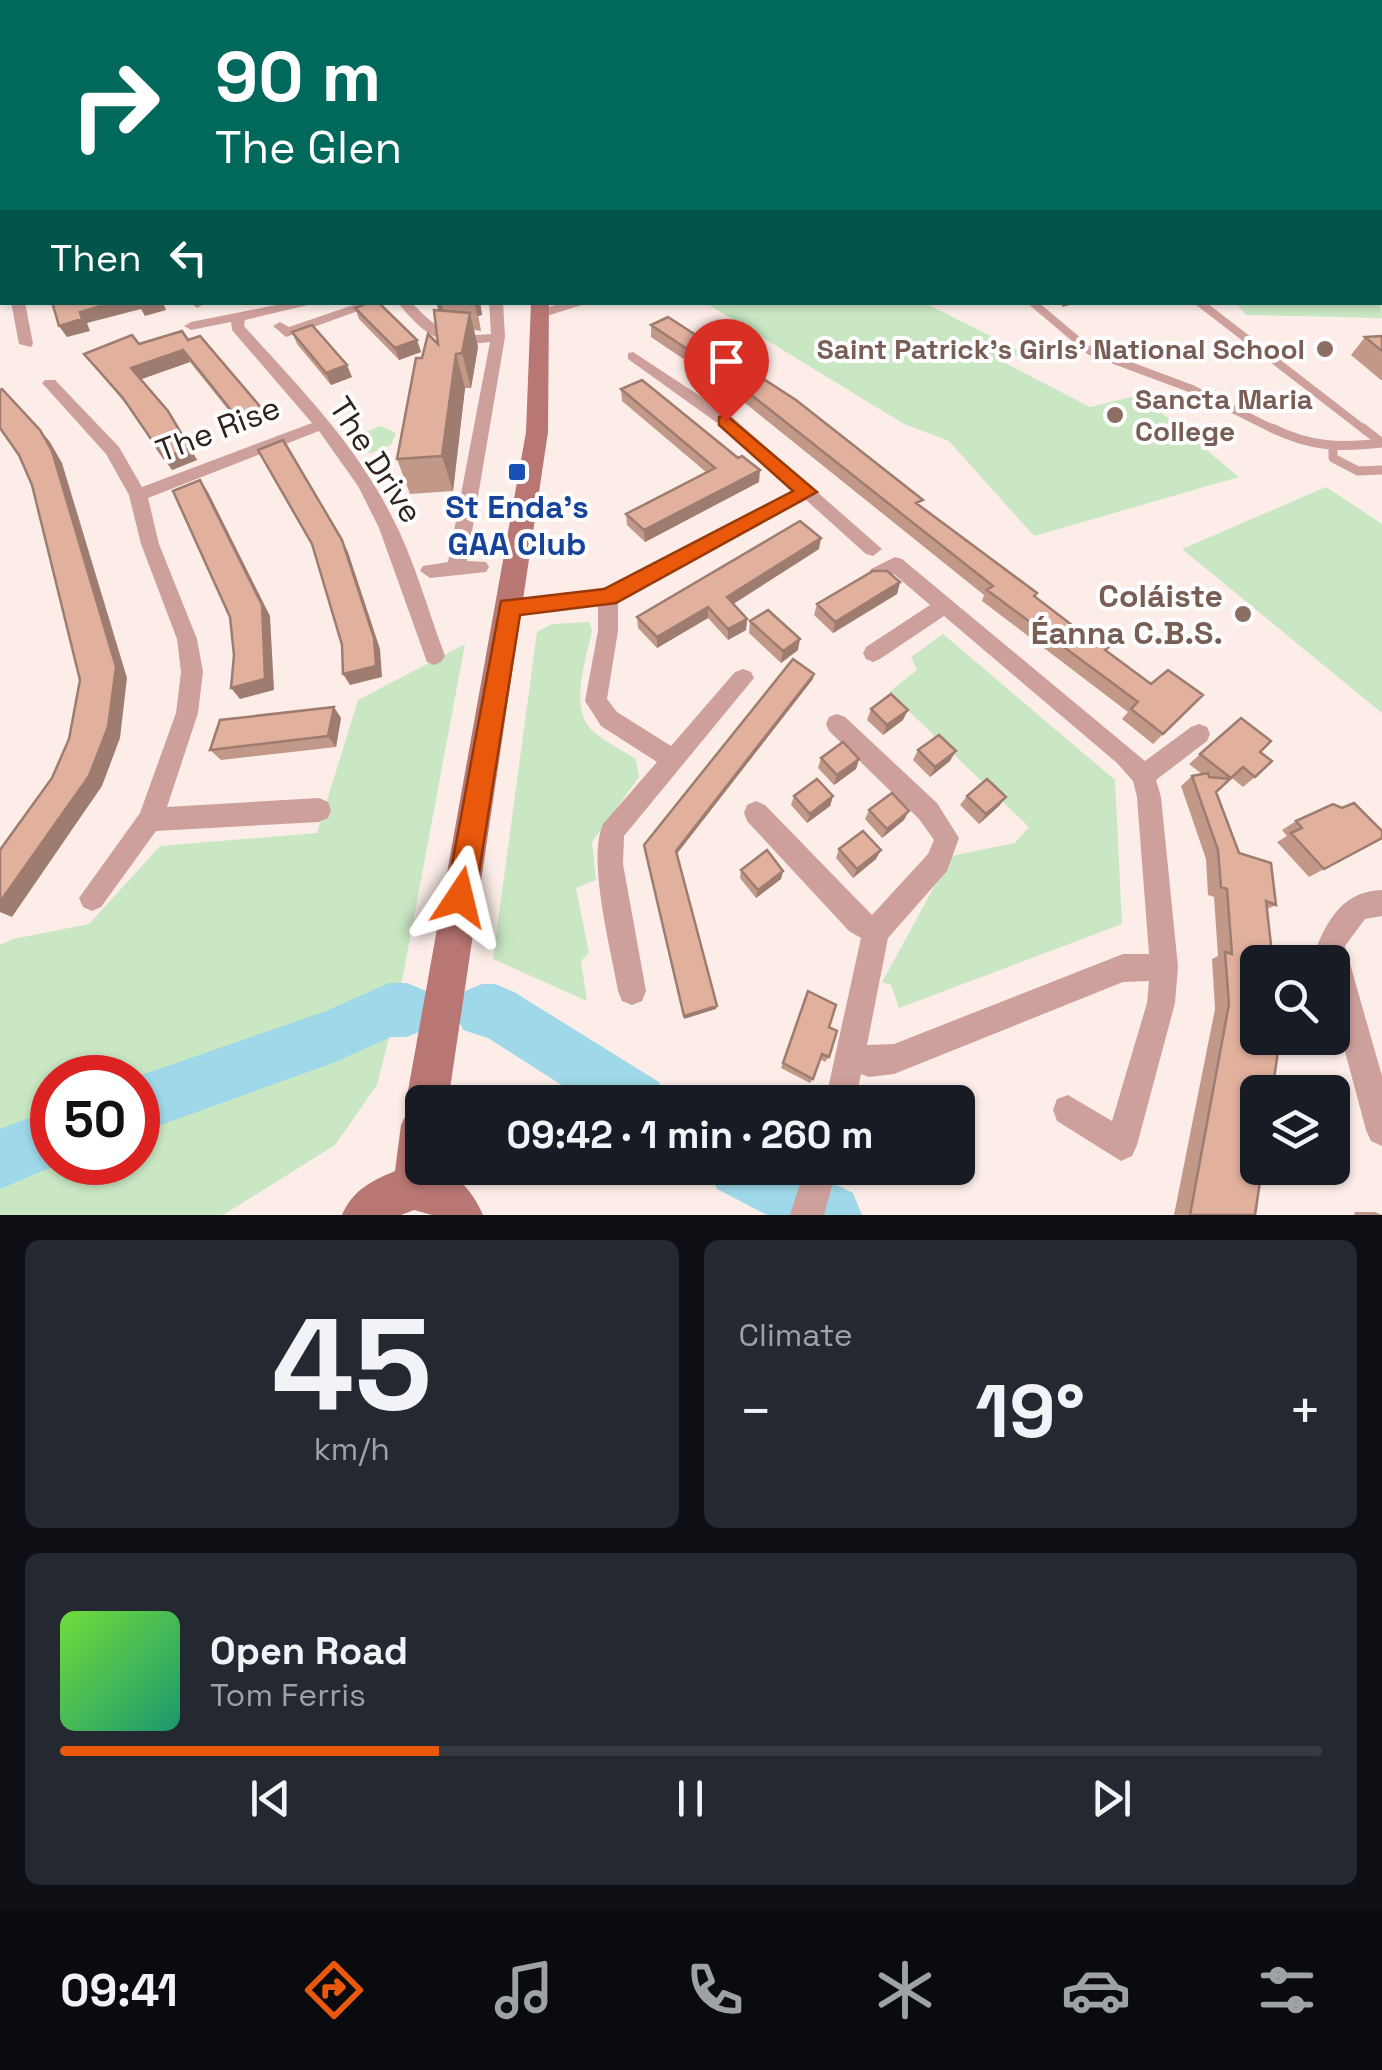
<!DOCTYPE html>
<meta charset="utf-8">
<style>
:root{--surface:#171b24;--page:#242831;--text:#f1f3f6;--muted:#9ea1a6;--line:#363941;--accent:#ea580c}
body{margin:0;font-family:"Space Grotesk",sans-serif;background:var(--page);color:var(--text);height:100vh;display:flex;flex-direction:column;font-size:38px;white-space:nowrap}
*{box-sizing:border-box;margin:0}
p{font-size:32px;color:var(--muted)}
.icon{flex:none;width:55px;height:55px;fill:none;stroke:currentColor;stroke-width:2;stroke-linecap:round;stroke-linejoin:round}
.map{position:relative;height:1215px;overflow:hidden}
.side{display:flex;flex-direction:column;gap:25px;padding:25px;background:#0d0f14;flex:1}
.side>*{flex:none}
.hud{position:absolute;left:0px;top:0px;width:1382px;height:305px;box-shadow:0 2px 8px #0004;background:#00695c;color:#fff;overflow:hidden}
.fabs{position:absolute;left:1240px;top:945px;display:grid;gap:20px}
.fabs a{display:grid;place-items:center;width:110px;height:110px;border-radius:15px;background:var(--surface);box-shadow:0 2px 8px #0004;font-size:50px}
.speed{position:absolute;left:30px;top:1055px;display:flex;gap:20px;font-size:50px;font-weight:700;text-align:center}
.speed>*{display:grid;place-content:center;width:130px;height:130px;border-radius:50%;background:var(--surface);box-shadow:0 2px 8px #0004;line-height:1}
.speed .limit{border:15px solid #d22;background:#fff;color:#111}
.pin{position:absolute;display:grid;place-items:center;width:85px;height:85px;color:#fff;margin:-102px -42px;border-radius:50% 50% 50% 0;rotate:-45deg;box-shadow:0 0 10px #0007}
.pin .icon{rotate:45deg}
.me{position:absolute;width:110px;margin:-55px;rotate:10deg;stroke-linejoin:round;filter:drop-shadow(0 0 8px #0008)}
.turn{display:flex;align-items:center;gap:35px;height:210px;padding:0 50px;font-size:45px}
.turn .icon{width:130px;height:130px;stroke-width:2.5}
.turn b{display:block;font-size:70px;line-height:85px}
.then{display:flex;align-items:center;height:95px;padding:0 50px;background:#0003;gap:20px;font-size:38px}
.big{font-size:75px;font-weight:600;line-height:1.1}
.side .widget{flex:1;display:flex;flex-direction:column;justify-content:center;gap:15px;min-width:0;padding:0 35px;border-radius:15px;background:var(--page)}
.side .dial{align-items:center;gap:0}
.dial b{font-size:130px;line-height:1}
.song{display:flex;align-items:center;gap:30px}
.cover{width:120px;height:120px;border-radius:15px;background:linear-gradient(135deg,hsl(100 70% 55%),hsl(160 70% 35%))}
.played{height:10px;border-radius:5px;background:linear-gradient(90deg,var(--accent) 30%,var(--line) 30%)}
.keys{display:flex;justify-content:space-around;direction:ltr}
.heat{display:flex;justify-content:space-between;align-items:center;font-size:55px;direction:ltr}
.side .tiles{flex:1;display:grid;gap:25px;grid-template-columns:1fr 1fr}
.widget:last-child{grid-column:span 2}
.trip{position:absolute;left:405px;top:1085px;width:570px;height:100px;border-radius:15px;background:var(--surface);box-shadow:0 2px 8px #0004;font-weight:600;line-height:100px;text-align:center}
.dock{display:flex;height:160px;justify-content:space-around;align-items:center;background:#090b0e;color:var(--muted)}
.dock .icon{width:70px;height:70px}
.dock .current{color:var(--accent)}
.dock b{font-size:45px;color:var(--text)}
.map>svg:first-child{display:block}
</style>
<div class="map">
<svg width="1382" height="1215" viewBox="0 0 1382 1215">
<rect width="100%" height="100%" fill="#fcede8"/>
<path fill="#c9e7c3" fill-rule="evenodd" d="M1380,289L1382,318L1246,315L1236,303L1380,302Z
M706,303H925L1022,352L1005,363L1090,407L1140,395L1239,477L1034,536L949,441L904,424Z
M381,426L396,433L391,445L371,453L354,448L355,436Z
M1326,487L1382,524V713L1182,549Z
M589,622L592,630C587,659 567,709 594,732C606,742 622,750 636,759L639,777L592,842L596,880L576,888L589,953L581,961L587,1001L493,959L537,632L552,624Z
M943,634L1115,780L1122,924L899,1008L891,985L882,982L951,856L1015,843L1029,827L889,692L917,670L911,657Z
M465,644L399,997L377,1085L335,1145L223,1215H0V945L13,939L89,924L160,846L317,833L358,700ZM52,1078H138V1162H52Z"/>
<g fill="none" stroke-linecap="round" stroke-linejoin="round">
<path fill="#9fd9e9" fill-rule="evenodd" d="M389,983H407L426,991L434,1010L426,1029L407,1037H391L333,1063L138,1133V1078H133L326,1011Z
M482,984H495L514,992L659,1082L667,1102H588L488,1038L463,1030L455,1011L463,992Z
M52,1109V1162H64L0,1189V1129Z
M708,1168H801L853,1193L862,1215H767L717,1189Z"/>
<path stroke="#cea09c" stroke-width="8" d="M1032,302L1090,351L1192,389L1277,431
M1199,302L1366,431
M540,314L578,302"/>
<path stroke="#cea09c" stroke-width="9" d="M1272,428C1310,447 1341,448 1382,443
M1363,428L1382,443
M1333,447V458L1358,471L1382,470"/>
<path fill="#cea09c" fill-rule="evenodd" d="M0,182H2V188H0Z
M11,302H25L33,344L31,347L19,344Z
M190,302H204V304L197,308Z
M291,302H321L245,320L244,326C297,385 354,442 390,513C414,558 427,608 445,656L441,662L434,665L427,662L379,528L358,486L319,431L148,498L159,544L197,639L203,672L198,713L167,807L319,798L328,802L331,810L328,818L319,822L156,831L101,907L92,911L83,907L79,898L140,813L176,713L181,672L177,639L141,544L129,495L106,454L42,383L45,380H55L119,447L142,487L312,423L232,330L231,322L191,330L184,326L191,322Z
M362,302H383L286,337L273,326L280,322L289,327Z
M397,302H411C440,332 449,338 491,334L489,302H503L505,337L467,561L486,562L489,567L486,572L430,578L420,571L423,566L448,562L490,342C443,348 427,338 397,302Z
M633,352L732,417L882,549L873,556L866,554L806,500L618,601V631L607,699L617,712L671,746L735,672L743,669L751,672L754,678L624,836L623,864L646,991L642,1001L632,1005L622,1001L618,991C611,950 587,860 603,824L657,762L601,726L585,701L598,631V606L510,615L503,612L500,607L503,602L510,599L605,590L795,491L720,425L628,359V353Z
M895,557L902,559L1145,761L1191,727L1199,724L1207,727L1210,734L1207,741L1156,780L1161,797L1178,967L1175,1003L1137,1145L1132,1156L1121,1161L1057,1121L1053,1110L1057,1099L1068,1095L1112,1121L1147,1003L1149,981L1123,982L894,1074L869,1077L861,1074L855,1102H825L861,938L849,931L747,821L744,813L747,805L756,801L765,805L872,915L928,854L934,840L919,819L829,731L826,724L829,717L837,714L845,717L937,803L959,838L947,871L888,938L867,1045L894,1044L1123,954H1149L1137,797L1133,781L1117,763L944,616L880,659L873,662L866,659L863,653L866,647L930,605L894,574L878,581L871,579L868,574L871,569Z
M1382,890V916L1365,919L1345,946L1382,1076V1146L1371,1141L1366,1130L1332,1003V962H1322L1317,946C1330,915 1346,891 1382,890Z
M805,1168H837L824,1215H790Z"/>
<path fill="#b97773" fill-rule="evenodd" d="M531,302H549L548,432L448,1102H422V1168C452,1168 471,1187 483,1215H432L414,1210L401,1215H342C352,1191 371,1181 395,1171L401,1125L409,1109L406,1102L526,432Z"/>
</g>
<path fill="#c29888" d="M1380,143H1382V186H1380Z
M436,302H480L482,315L478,316L481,331L474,330L478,347L471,388H465L453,491L410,494L397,459L422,358L438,344L439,310Z
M355,308L417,340L421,352L399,360L359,319Z
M668,317L1037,593L1035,597L1151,684L1203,695L1153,744L1122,719L1128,712L982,601L984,595L725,387L651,337V325Z
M292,332L352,377L331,385L297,344Z
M1382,336V380H1381L1351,355L1365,337Z
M188,340L269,422L246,432L190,362L141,379L175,422L197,460L172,470L130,409L84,354L139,344Z
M621,389L738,458L759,482L645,542L627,525L626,514L706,472L622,401Z
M819,549L733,604L747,619L746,630L728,640L708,618L657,648L638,628L637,617Z
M900,582L897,594L833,633L814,615L817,604Z
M750,621L798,650L781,663L749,633Z
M871,709L903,720L883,735L867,720Z
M341,718L336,747L221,760L210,750Z
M1241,718L1260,752L1255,777L1243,787L1232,778L1216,792L1239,853L1276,905L1267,909L1255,1215H1174L1215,1009L1212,959L1218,956L1214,897L1208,895L1206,859L1181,786L1192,776L1202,774L1189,764Z
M918,750L950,761L930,777L913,760Z
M821,758L859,759L856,769L834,785L818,768Z
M794,796H833L830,806L807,823L791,805Z
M967,796L1006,797L999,806L979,824L960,805Z
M869,810L904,820L882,838L865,819Z
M1296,821L1382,839L1309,877L1277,842L1287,836L1282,830Z
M839,849L876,859L853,878L836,858Z
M741,870L783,871L781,879L756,898L740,878Z
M808,991L829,1027V1057L825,1062L820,1059L813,1079L810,1083L781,1068Z
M1354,1212H1375L1382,1215H1355Z"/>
<path fill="#9e7c6f" d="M115,302H163L166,310L145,316L141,309L87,323L90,331L67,337L59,326L80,312Z
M436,302H441L445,319H441Z
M474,302H480L482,315L478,316L481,331Z
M1063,302H1081L1062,307Z
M470,313L478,347L471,388L462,353Z
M417,340L421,352L399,360L395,348Z
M183,350L190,362L139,380L131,368Z
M456,354L465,388L453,491L442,456Z
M347,365L352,377L331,385L326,373Z
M263,410L269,422L246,432L239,420Z
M175,422L197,460L172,470L164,458Z
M40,430L50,442L62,463L127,678L120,738L102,786L12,917L0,912V902L108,727Z
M760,470L759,482L645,542L644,530Z
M200,480L208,492L270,616L274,690L240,699L231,688L265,679Z
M821,538L819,549L727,608V597Z
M342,540L348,552L380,649L382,677L350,685L343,674Z
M900,582L897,594L833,633L835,622Z
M708,607V618L657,648V637Z
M747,619L746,630L728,640V629Z
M800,639L798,650L781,663L783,651Z
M814,674L813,679L676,855V851Z
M334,707L341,718L336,747L328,736Z
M908,710L903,720L883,735L887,725Z
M956,751L950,761L930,777L935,767Z
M859,759L856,769L834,785L837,775Z
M833,796L830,806L807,823L810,814Z
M1006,797L999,806L979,824L986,814Z
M909,811L904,820L882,838L887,829Z
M881,850L876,859L853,878L857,869Z
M783,871L781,879L756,898L758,890Z
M717,1006L716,1009L684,1019V1016Z"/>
<path fill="#e2b19e" stroke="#9e7c6f" stroke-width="2.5" d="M1380,143H1382V168H1380Z
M52,302H115L80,312L82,319L59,326Z
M370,302H378L417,340L395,348L355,308Z
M434,310L470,313L462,353L456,354L442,456L397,459L416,358H422L428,334L438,344Z
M668,317L796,400L923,500L916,503L1037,593L1034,596L1077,629L1081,626L1109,647L1105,650L1151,684L1168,670L1203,695L1163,734L1131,709L1138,702L987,590L993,586L726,375L651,325Z
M312,325L347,365L326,373L292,332Z
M182,331L188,340L200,336L263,410L239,420L183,350L131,368L168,411L190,448L164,458L123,398L84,354L132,335L139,344Z
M1382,336V351L1365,337Z
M642,380L738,458L742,456L760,470L644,530L626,514L715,468L621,389Z
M2,389L40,430L52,451L116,667L108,727L89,776L0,902V850L52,778L69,739L80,680L32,485L19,455L0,428V390Z
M283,440L342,540L374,638L376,666L343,674L342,645L312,544L258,450Z
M200,480L262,605L265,679L231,688L234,655L230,617L173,491Z
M800,521L821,538L727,597L747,619L728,629L708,607L657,637L637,617Z
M873,571H887L900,582L835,622L817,604Z
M768,610L800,639L783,651L750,621Z
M793,659L814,674L676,851L717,1006L684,1016L644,845Z
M891,694L908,710L887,725L871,709Z
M334,707L328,736L210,750L220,720Z
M1241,718L1271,741L1260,752L1272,761L1255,777L1243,767L1231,778L1200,754Z
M939,735L956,751L935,767L918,750Z
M843,742L859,759L837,775L821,758Z
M1208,773L1209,777L1230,779L1216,792L1239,853L1271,863L1276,905L1266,901L1273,962H1258V1038H1280L1272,1092H1258V1168H1262L1255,1215H1190L1229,1004L1225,952L1232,954L1227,889L1221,887L1218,850L1192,776Z
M817,779L833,796L810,814L794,796Z
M987,779L1006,797L986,814L967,796Z
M892,793L909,811L887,829L869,810Z
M1354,803L1382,831V838L1324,869L1291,833L1302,828L1296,821L1333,804L1342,808Z
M863,831L881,850L857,869L839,849Z
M767,850L783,871L758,890L741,870Z
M808,991L836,1005L829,1027L837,1031L829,1057L822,1054L813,1079L783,1063Z"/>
<linearGradient id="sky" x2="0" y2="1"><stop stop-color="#8bc3e8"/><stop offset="0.46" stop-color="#fef7f5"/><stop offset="1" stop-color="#fef7f5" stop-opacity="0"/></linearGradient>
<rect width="1382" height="313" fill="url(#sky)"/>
<path fill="#ea580c" stroke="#983908" stroke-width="2.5" d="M726,415L817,492L616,603L520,615L475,897L471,907L460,912L450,907L446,897L501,601L604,589L793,491L719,425V417Z"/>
<g fill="#8d6e63" stroke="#fefefe" stroke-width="4">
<circle cx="1325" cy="349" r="10"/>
<circle cx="1115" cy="415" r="10"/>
<circle cx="1243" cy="614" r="10"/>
</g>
<rect fill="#1a4fb4" stroke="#fefefe" stroke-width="4" x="507" y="462" width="20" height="20" rx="5"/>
<g text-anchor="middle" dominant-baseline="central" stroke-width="8" stroke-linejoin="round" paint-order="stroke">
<g font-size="28" font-weight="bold" fill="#785e54" stroke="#fefefe" text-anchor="end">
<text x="1305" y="349">Saint Patrick's Girls' National School</text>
<text x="1135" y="399" text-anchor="start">Sancta Maria<tspan x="1135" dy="32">College</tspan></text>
</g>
<g font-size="32" fill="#30231e" stroke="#fefefe">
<text transform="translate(218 429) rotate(-21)">The Rise</text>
<text transform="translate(376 460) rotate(57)">The Drive</text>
</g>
<g font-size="32" font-weight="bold" fill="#164399" stroke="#fefefe">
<text x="517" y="507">St Enda's<tspan x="517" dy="37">GAA Club</tspan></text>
</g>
<g font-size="32" font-weight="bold" fill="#785e54" stroke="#fefefe" text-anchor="end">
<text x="1223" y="596">Coláiste<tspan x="1223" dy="37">Éanna C.B.S.</tspan></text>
</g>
</g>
</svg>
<div class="fabs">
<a><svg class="icon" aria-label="search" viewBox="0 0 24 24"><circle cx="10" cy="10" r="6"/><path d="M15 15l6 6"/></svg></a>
<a><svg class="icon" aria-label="layers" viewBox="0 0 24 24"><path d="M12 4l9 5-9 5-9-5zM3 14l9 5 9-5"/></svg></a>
</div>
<div class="speed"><div class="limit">50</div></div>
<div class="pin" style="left:726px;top:421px;background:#d93025"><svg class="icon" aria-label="arrive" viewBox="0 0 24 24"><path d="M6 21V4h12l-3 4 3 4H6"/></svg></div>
<svg class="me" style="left:460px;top:897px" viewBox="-20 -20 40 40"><path d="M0-17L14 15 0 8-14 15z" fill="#ea580c" stroke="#fff" stroke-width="4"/></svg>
<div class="trip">09:42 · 1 min · 260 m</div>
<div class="hud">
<div class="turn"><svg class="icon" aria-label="right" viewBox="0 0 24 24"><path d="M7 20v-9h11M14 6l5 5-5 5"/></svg><div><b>90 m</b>The Glen</div></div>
<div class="then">Then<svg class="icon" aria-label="left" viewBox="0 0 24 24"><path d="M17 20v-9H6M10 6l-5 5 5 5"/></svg></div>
</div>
</div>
<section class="side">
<div class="tiles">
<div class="widget dial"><b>45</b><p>km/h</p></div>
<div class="widget"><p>Climate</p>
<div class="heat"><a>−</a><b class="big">19°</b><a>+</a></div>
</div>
<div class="widget">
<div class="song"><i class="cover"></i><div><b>Open Road</b><p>Tom Ferris</p></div></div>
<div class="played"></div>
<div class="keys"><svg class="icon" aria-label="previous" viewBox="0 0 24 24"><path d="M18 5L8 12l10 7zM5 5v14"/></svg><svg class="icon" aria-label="pause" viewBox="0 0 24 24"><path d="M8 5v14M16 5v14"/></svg><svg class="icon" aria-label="next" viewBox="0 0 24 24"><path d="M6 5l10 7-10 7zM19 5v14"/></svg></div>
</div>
</div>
</section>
<nav class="dock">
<b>09:41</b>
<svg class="icon current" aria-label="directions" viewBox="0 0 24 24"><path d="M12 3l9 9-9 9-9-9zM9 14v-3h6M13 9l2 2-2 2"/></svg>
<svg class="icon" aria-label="music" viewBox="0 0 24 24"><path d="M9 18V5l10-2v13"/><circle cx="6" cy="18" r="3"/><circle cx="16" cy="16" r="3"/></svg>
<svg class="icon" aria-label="phone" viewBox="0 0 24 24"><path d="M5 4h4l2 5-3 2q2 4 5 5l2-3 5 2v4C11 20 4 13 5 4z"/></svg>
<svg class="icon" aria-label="climate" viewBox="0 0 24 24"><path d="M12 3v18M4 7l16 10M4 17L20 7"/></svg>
<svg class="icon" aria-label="car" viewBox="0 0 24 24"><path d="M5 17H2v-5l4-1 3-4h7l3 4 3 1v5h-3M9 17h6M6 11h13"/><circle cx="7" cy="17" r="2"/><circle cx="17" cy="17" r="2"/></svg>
<svg class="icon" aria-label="filters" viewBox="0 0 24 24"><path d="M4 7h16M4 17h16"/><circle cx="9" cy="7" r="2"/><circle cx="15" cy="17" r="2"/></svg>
</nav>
